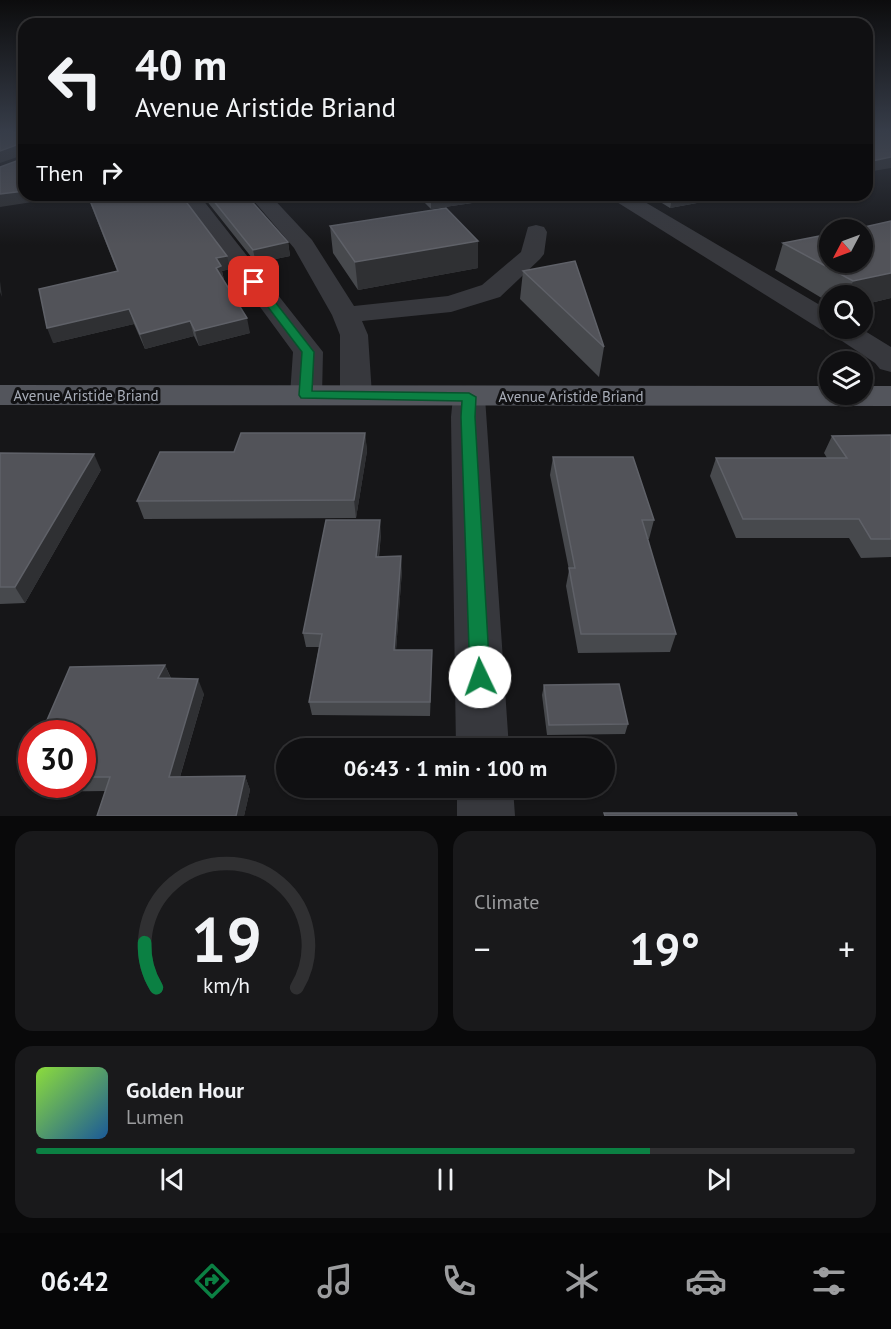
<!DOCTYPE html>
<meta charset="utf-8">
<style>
:root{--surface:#101012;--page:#19191b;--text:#f1f3f6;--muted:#9c9d9f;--line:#303032;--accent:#0b8043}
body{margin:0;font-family:"PT Sans",sans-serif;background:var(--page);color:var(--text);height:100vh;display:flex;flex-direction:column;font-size:22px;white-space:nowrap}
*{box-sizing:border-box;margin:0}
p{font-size:20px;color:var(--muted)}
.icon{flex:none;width:33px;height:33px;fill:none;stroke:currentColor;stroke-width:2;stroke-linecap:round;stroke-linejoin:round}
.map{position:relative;height:816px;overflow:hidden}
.side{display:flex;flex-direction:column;gap:15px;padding:15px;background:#09090a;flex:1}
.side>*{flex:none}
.top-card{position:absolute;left:18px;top:18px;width:855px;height:183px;border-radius:18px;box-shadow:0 2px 4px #0004,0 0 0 2px var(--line);background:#101012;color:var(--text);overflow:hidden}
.needle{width:39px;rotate:229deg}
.buttons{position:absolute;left:819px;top:219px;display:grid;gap:12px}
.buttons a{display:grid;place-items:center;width:54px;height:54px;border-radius:50%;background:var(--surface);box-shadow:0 2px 4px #0004,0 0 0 2px var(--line);font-size:30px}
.speed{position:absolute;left:18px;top:720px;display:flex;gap:12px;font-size:30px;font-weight:700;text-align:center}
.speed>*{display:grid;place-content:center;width:78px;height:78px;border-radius:50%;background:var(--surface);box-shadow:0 2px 4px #0004,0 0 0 2px var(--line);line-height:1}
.speed .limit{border:9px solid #d22;background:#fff;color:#111}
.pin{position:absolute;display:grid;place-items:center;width:51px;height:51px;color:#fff;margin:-26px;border-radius:12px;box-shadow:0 3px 9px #0006}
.me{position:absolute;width:66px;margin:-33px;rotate:357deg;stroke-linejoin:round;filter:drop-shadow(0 0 4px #0008)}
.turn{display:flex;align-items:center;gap:21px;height:126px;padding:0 18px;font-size:27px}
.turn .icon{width:78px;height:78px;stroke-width:2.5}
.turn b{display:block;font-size:42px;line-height:51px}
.then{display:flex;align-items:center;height:57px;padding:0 18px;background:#0003;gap:12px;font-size:22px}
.big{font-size:45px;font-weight:700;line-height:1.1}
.side .tile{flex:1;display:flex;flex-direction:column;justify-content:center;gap:9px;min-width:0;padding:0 21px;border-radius:18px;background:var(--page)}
.side .dial{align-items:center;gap:0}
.dial svg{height:156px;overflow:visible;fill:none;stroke:var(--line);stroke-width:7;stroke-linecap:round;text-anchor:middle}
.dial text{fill:var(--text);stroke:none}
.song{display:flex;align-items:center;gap:18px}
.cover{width:72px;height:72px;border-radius:9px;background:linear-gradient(135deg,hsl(90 70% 55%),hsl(210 70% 35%))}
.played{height:6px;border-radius:3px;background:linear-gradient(90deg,var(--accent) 75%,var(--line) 75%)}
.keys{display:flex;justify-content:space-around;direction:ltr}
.heat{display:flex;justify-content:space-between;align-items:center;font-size:33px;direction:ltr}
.side .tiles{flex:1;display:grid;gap:15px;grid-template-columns:1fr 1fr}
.tile:last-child{grid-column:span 2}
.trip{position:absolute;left:276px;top:738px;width:339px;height:60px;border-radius:30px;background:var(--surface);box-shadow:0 2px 4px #0004,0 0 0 2px var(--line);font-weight:700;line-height:60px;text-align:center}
.tabs{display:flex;height:96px;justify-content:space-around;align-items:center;background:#060607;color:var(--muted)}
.tabs .icon{width:42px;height:42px}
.tabs .current{color:var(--accent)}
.tabs b{font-size:27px;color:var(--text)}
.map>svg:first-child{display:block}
</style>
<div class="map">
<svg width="891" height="816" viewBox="0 0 891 816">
<rect width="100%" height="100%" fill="#161618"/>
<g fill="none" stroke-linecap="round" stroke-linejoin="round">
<path fill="#37383d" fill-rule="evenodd" d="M8,131H24V142L18,141Z
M178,195H199L323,352L322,395L317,402L306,405L295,402L290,395L293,352Z
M249,195H270L312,240L354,306L448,296L482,285L521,252L528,227L536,225L544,227L547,232L544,254L540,259L500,297L451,312L362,321L368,335L372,395L367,402L356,405L345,402L340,395V335L332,315L294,248Z
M609,195H633L830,311V328H860L891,347V372L880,369L875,363L827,331L820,329L612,199Z
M469,387L480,390L485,397L509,748H456L451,417L453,397L458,390Z
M457,788H513L515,816H457Z"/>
<path fill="#53555c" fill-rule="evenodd" d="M0,385L830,386V394H862V386H891V406L0,405Z"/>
</g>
<path fill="#47494d" d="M87,195H181L230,269L222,271L224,280H223L250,333L199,346L194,336L145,349L134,324L53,343L117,271Z
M202,195H246L288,242L290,256L256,263Z
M417,195H527L431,209Z
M649,195H740L670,208Z
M330,226L478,241V268L358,290L333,253Z
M783,243L891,298L862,305V296H830V303L775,270Z
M523,271L604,347L599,377L520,299Z
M365,433L367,451L356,518L144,519L137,501L234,452Z
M891,435V557L861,558L849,538H736L710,476L716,458H827L824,453L832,436Z
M0,453L101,470L25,603L0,604Z
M553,457L654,520L649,539H647L676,634L670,652L578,653L566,586L569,570L550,475Z
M381,534L379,557L402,570L396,650H432L430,716L312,715L309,702L319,647H306L303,633Z
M165,665L171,678L204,694L180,777L245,776L250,790L244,816H97L105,791L33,792L22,778L32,756V784H82V734Z
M544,685L628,724L625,734L547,735L542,695Z"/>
<path fill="#2f3033" d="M19,144L23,155L0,163V151Z
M891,157V168L867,172V162Z
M24,191V195H78L0,207V194Z
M446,195H527L431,209V197Z
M673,195H740L670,208Z
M478,241V268L358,290L355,262Z
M288,242L290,256L256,263L253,250Z
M227,256L230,269L222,271L224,280L219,281L216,268V258Z
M891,273V298L862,305V296H848L853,281Z
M0,281L2,297L0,292Z
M129,309L134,324L53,343L47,328Z
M247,318L250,333L199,346L195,331Z
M190,321L194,336L145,349L140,334Z
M365,433L367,451L356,518L354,500Z
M94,454L101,470L25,603L15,587Z
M380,520L381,534L377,571L376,557Z
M401,556L402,570L395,663L394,650Z
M432,650V663L430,716V702Z
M165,665L171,679L158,678Z
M198,679L204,694L176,790L169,777Z
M245,776L250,790L244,816H236Z"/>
<path fill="#525359" stroke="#5f6168" stroke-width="1.5" d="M0,131H11L13,132L22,133V131H24V191L0,194V167L22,159V146L19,144L0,151Z
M867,131H891V157L867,162Z
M88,195H181L227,256L216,258L221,266L216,268L247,318L195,331L190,321L140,334L129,309L47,328L39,289L118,271Z
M209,195H246L288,242L253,250Z
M429,195H446L431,197Z
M446,208L478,241L355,262L330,226Z
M891,221V273L853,281L783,243L830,234V262H862V230H851Z
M575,261L604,347L523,271Z
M241,433H365L354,500L137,501L160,452H234Z
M891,435V539H871L859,519H743L716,458H847L832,436Z
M0,453L94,454L15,587H0Z
M553,457H633L654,520H642L676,634H581L569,568H575Z
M326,520H380L376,557L401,556L394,650H432L430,702H309L322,634L303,633Z
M165,665L158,678L198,679L169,777L245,776L236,816H97L110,777H82V734H41L70,667Z
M619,684L628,724L549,725L544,685Z
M32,756V778H22Z
M604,813H796L797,816H605Z"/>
<linearGradient id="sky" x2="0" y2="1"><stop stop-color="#0c0c0d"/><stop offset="0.53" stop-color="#363c48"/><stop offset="1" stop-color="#363c48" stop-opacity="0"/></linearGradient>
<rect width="891" height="245" fill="url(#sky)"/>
<path fill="#0b8043" stroke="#07532c" stroke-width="1.5" d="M254,279L258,280L314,352L312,391L469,393L476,397L475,417L490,677L487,684L480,687L473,684L470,677L461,417L462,401L301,398L299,395L302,352L249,282Z"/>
<g text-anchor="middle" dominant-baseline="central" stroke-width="6" stroke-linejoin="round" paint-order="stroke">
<g font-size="15" fill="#a8adb8" stroke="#111113">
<text x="86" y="395">Avenue Aristide Briand</text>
<text x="571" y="396">Avenue Aristide Briand</text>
</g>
</g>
</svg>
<div class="buttons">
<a><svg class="needle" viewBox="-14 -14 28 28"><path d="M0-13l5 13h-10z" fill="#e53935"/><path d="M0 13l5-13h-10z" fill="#9c9d9f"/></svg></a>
<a><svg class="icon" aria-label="search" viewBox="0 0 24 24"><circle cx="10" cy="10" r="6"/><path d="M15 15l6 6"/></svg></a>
<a><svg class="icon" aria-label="layers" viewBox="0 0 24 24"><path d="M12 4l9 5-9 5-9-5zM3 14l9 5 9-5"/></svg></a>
</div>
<div class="speed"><div class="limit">30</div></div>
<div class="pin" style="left:254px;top:282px;background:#d93025"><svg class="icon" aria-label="arrive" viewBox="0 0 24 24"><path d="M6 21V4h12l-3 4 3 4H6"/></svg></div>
<svg class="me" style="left:480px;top:677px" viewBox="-20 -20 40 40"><circle r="19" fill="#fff"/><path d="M0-13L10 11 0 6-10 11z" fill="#0b8043"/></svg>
<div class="trip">06:43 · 1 min · 100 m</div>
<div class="top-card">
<div class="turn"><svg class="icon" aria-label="left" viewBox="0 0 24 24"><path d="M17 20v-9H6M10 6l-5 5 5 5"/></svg><div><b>40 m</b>Avenue Aristide Briand</div></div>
<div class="then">Then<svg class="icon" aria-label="right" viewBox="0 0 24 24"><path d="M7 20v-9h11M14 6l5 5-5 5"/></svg></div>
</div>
</div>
<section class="side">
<div class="tiles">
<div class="tile dial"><svg viewBox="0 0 100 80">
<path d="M14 69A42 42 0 1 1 86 69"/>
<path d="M14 69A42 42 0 0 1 8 46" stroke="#0b8043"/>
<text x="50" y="56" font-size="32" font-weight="700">19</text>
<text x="50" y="72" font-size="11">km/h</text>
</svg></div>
<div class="tile"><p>Climate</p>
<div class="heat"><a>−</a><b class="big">19°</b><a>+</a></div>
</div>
<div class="tile">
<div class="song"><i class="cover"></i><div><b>Golden Hour</b><p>Lumen</p></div></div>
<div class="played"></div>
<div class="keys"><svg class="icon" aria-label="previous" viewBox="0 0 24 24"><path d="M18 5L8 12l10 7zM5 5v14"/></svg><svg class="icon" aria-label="pause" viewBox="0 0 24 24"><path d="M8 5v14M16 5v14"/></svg><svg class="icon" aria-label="next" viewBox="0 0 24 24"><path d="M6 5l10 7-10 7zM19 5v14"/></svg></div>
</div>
</div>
</section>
<nav class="tabs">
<b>06:42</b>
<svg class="icon current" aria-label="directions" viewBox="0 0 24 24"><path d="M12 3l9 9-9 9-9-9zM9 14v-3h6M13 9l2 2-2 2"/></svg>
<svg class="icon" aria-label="music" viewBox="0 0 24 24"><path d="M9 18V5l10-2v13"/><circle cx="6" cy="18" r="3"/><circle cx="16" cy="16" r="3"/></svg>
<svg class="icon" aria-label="phone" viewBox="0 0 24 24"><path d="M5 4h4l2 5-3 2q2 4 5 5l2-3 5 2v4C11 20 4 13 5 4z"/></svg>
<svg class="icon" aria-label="climate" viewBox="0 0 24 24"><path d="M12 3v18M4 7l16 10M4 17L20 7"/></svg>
<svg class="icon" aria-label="car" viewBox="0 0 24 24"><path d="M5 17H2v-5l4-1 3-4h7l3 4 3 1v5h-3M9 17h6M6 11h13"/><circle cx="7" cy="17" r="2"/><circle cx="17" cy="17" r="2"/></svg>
<svg class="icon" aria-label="filters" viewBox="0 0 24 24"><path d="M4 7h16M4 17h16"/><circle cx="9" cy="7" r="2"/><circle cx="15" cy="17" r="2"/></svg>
</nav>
